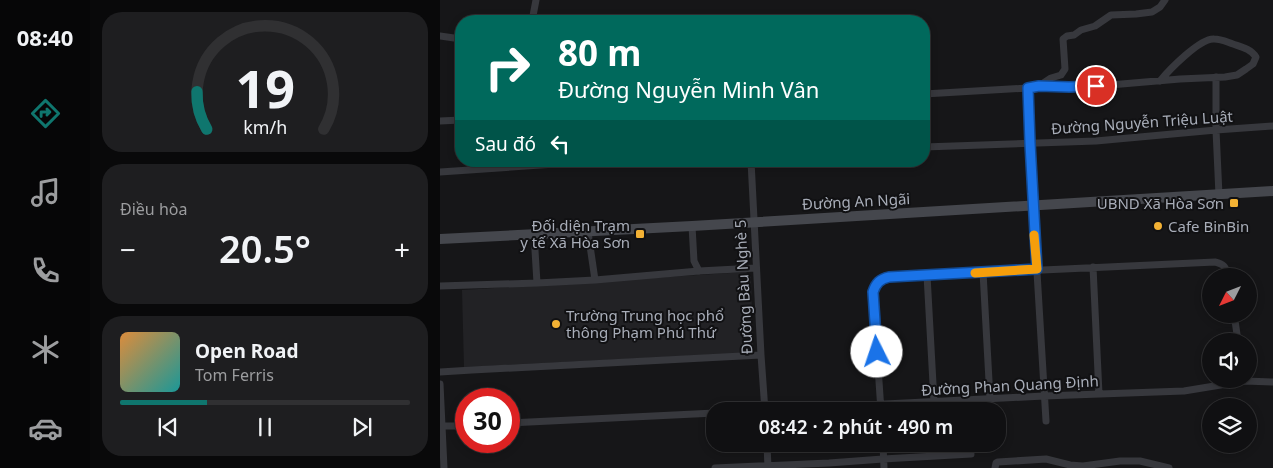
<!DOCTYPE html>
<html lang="vi">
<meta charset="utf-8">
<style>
:root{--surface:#101012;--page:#1e1e20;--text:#f1f3f6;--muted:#9c9d9f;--line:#303032;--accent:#0f766e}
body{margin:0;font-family:"Noto Sans",sans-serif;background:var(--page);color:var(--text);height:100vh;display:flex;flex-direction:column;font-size:19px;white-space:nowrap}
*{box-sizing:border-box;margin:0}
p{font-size:16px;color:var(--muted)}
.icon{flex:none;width:28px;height:28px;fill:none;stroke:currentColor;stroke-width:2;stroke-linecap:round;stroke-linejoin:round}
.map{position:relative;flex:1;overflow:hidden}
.panel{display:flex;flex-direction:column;gap:12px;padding:12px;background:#09090a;width:350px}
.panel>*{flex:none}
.guide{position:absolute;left:15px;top:15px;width:475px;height:152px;border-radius:20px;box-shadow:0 2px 8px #0003,0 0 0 1px var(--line);background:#00695c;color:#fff;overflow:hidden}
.needle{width:32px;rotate:228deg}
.buttons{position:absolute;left:762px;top:268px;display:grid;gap:10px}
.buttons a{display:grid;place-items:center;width:55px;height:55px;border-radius:50%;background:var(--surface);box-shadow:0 2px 8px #0003,0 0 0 1px var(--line);font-size:25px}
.speed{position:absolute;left:15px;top:388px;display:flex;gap:10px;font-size:25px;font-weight:700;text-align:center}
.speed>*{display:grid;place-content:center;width:65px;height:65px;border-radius:50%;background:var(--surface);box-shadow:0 2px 8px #0003,0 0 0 1px var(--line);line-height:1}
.speed .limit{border:8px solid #d22;background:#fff;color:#111}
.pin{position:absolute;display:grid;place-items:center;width:42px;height:42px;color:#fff;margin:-21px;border:2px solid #fff;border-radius:50%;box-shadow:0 1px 5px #0007}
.me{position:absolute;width:55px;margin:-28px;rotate:356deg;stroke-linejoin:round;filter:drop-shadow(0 0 4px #0008)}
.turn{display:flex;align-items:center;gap:18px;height:105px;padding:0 20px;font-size:22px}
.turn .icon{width:65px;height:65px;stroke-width:2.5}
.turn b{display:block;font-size:35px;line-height:42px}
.then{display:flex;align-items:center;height:48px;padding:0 20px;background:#0003;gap:10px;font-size:19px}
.big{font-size:38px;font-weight:600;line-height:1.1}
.panel .card{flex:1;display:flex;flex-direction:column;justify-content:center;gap:8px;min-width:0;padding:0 18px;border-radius:20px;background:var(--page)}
.panel .dial{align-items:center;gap:0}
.dial svg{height:130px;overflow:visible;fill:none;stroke:var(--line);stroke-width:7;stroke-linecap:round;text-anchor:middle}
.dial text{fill:var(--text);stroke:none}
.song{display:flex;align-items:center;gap:15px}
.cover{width:60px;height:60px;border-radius:8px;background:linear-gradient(135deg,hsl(30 70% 55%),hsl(180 70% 35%))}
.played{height:5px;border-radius:2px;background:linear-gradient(90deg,var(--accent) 30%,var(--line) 30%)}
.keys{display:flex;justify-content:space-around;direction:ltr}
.heat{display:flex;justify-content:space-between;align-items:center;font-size:28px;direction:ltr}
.trip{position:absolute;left:266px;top:402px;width:300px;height:50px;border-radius:20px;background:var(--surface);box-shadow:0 2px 8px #0003,0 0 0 1px var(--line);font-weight:600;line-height:50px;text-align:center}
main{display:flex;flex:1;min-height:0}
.dock{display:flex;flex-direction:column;width:90px;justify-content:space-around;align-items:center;background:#060607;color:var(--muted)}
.dock .icon{width:35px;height:35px}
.dock .active{color:var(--accent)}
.dock b{font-size:22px;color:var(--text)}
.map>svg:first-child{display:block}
</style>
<main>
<nav class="dock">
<b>08:40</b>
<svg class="icon active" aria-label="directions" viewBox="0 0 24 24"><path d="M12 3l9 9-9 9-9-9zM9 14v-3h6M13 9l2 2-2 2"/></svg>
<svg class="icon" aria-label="music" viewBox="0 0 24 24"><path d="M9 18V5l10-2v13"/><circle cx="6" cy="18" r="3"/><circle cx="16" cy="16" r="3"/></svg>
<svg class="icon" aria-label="phone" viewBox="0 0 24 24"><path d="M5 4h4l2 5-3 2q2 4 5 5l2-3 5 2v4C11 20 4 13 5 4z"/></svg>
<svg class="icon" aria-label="climate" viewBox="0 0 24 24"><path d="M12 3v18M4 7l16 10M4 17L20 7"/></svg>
<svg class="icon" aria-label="car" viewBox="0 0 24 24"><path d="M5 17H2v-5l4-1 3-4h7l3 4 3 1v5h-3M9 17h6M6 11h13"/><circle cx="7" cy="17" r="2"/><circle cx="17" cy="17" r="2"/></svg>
</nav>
<section class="panel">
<div class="card dial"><svg viewBox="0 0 100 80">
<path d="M14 69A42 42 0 1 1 86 69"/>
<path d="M14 69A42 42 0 0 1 8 46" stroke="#0f766e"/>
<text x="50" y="56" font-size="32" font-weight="700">19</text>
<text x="50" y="72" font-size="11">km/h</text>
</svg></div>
<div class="card"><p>Điều hòa</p>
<div class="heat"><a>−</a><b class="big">20.5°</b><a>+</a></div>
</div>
<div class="card">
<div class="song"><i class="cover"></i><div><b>Open Road</b><p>Tom Ferris</p></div></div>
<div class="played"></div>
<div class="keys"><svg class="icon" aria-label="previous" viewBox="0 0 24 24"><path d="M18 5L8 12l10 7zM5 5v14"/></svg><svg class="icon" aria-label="pause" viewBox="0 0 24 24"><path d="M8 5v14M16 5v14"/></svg><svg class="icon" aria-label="next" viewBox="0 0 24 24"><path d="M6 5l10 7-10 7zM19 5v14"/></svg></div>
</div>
</section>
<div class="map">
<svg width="833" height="468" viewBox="0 0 833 468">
<rect width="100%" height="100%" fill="#161618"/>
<path fill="#222225" d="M306,272L311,277L313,348L308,353L24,367L22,290Z"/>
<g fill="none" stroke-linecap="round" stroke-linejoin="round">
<path stroke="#37383d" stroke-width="7" d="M92,21L96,0
M0,36L21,39
M776,77V130L779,195
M599,86L611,78L621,75L625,69L623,39L627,36L634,35L641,30L655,26L671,15L696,14L712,12L720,7L725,0
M588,88L593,206L606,421
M484,94L588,88L599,86L629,87L670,85L740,79L785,77L797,75L806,69L813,64L816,57C811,49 802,47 793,44C787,42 781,39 774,39C760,38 729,70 720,81
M0,121L21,120
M484,147L656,141L776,130L833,126
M311,161L321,355L325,411
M0,172L130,163L136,161
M252,226L254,261L259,271
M148,232L155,280
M94,234L97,283L155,280L259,271L316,268
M653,267L659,394
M543,272L550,399
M487,275L494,402
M0,286L97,283
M794,314L798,341
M0,372L32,370L321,355
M0,384L4,468
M308,411L604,396L744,391L805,381L833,382
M441,411L433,292C437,283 440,279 449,277L775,262C784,264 786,267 788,276
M69,423L275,413
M2,426H26
M327,444L328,468
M443,444L444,468
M275,468L389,463L443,459L531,454
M555,468L556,463L558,462L606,459L630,465L643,466L680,461H700L729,468"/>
<path stroke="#45474d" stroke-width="10" d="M0,239L252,226L833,191"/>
</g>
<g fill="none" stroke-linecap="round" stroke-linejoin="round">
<g stroke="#114b97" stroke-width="12">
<path id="route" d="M437,352L433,292C436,283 440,279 449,277L597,269L590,143L588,88L599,86L629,87L656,86"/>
</g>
<use href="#route" stroke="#1a73e8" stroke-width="9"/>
<path stroke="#f59e0b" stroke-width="9" d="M535,273L597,269L594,235"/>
</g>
<g fill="#f2b134" stroke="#111113" stroke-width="2">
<rect x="789" y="198" width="10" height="10" rx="2.5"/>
<circle cx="718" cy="226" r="5"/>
<rect x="195" y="229" width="10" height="10" rx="2.5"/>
<circle cx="116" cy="324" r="5"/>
</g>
<g text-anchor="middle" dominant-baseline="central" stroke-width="4" stroke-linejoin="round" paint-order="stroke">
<g font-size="15" fill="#a8adb8" stroke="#111113">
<text transform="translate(702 122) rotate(-4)">Đường Nguyễn Triệu Luật</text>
<text transform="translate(416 201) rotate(-3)">Đường An Ngãi</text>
<text transform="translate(303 287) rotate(-93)">Đường Bàu Nghè 5</text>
<text transform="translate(570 385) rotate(-3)">Đường Phan Quang Định</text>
</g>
<g font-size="15" fill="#a8adb8" stroke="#111113" text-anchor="end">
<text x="784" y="203">UBND Xã Hòa Sơn</text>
<text x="190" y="225">Đối diện Trạm<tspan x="190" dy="17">y tế Xã Hòa Sơn</tspan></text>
<text x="728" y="226" text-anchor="start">Cafe BinBin</text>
<text x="126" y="315" text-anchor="start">Trường Trung học phổ<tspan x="126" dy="17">thông Phạm Phú Thứ</tspan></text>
</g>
</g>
</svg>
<div class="buttons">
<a><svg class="needle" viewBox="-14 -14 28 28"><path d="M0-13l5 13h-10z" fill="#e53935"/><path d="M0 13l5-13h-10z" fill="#9c9d9f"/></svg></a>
<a><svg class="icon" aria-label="sound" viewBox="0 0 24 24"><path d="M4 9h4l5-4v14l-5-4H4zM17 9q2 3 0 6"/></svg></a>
<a><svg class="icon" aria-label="layers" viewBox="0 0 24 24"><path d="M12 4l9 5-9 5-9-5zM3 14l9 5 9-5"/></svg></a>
</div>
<div class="speed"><div class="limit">30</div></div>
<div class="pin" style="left:656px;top:86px;background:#d93025"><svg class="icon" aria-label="arrive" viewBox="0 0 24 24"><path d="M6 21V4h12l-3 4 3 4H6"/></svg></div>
<svg class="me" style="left:437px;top:352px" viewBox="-20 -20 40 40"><circle r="19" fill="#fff"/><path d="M0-13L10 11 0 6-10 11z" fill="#1a73e8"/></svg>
<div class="trip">08:42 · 2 phút · 490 m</div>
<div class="guide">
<div class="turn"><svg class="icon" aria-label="right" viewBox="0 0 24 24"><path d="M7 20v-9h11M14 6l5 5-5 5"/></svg><div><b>80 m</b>Đường Nguyễn Minh Vân</div></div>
<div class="then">Sau đó<svg class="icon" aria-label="left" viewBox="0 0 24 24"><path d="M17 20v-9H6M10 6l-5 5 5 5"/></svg></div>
</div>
</div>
</main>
